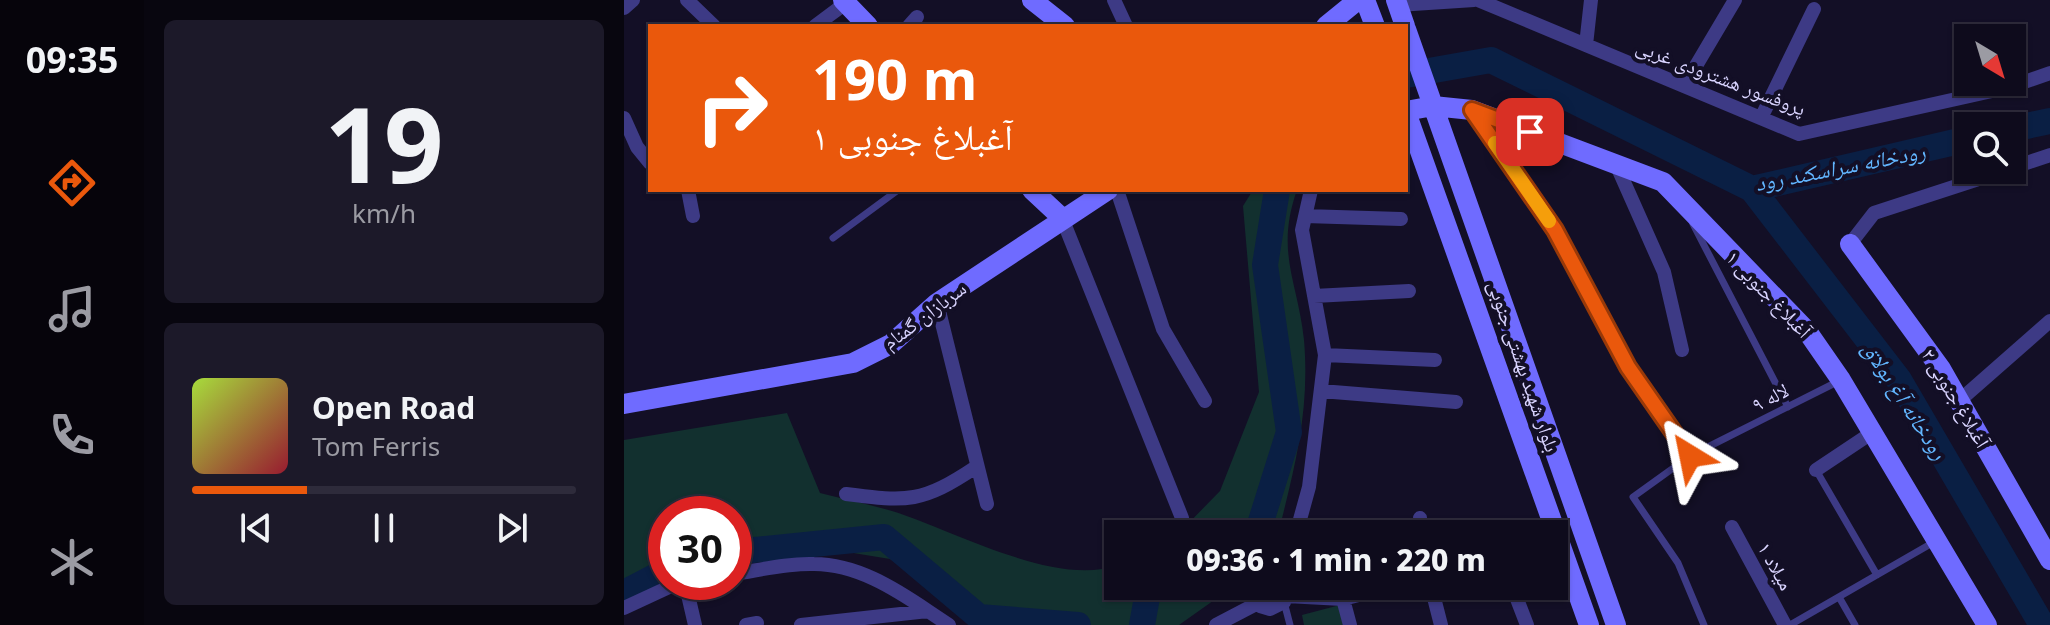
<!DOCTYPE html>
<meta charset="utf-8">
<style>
:root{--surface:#0e0b1c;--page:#1c1929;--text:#f1f3f6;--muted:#9b9ba3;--line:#2e2b3b;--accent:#ea580c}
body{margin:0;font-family:"Noto Sans","Noto Naskh Arabic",sans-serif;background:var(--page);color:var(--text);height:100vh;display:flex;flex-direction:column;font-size:30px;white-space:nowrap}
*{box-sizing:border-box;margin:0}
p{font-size:26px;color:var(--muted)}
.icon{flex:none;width:44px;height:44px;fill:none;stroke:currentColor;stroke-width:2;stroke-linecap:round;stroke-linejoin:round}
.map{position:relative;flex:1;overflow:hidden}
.panel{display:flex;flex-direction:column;gap:20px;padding:20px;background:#08060f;width:480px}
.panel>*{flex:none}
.top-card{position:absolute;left:24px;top:24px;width:760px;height:168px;border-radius:0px;box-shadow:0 2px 6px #0004,0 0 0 2px var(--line);background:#ea580c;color:#fff;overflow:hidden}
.needle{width:52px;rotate:142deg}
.buttons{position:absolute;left:1330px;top:24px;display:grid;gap:16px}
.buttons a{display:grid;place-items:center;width:72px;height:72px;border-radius:0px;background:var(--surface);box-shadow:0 2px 6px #0004,0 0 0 2px var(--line);font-size:40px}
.speed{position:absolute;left:24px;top:496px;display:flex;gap:16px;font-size:40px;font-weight:700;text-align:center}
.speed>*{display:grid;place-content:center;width:104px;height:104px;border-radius:50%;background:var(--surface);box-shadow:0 2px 6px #0004,0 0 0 2px var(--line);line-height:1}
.speed .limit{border:12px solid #d22;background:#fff;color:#111}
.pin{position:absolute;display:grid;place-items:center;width:68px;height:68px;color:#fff;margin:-34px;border-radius:16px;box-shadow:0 4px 12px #0006}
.me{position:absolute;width:88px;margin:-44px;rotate:325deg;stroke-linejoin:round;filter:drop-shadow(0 0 6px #0008)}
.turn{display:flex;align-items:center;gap:28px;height:168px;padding:0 32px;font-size:36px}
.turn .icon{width:104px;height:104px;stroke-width:2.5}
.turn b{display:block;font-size:56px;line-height:68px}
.panel .widget{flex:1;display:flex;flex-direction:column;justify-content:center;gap:12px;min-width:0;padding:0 28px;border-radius:12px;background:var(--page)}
.panel .dial{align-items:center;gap:0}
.dial b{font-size:104px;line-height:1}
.song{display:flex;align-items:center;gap:24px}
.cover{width:96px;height:96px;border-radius:12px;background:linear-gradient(135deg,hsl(80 70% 55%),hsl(350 70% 35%))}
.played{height:8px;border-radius:4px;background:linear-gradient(90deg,var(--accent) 30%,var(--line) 30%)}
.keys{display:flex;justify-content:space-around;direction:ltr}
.trip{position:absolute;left:480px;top:520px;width:464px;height:80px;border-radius:0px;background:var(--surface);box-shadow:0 2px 6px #0004,0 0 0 2px var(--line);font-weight:800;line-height:80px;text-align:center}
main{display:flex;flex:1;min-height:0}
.menu{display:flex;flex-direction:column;width:144px;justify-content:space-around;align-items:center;background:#06040b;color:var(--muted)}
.menu .icon{width:56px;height:56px}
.menu .current{color:var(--accent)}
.menu b{font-size:36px;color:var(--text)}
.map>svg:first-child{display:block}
</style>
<main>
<nav class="menu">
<b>09:35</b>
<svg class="icon current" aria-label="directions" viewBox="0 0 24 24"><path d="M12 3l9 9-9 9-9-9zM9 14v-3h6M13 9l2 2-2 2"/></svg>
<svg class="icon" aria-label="music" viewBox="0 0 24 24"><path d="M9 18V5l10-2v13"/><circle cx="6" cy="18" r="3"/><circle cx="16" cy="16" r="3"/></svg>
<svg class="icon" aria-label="phone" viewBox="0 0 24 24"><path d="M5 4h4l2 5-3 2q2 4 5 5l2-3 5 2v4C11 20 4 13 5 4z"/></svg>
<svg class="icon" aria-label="climate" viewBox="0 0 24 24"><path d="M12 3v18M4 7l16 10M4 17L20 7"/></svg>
</nav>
<section class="panel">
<div class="widget dial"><b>19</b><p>km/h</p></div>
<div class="widget">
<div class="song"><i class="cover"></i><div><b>Open Road</b><p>Tom Ferris</p></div></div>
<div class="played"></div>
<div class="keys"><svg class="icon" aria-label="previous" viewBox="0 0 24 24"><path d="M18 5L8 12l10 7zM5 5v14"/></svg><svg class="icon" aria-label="pause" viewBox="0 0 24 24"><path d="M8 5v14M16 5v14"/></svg><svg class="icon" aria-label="next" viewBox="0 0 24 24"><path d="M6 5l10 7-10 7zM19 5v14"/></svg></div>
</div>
</section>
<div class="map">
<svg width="1426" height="625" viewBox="0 0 1426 625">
<rect width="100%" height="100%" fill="#130f26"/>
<path fill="#12302f" d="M629,190H673C651,252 674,282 680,340C686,410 671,467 654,534H554L596,491L635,392L619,206Z
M163,413L196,493C220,499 244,504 268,511C329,530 432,588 494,565V586H610L555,625H356L266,559L211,550L110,559V514H42V579L0,602V440Z
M716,605L721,625H680L678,615Z"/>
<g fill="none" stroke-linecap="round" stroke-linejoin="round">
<path stroke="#0a1f44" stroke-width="26" d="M782,75L867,60L1128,189L1344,139
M1388,129L1426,121
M1128,189L1275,380L1418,625
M633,534L665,432L641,265L653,190
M110,552L260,537L355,617L454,625
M0,593L42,571
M518,625L525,586"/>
<path stroke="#3d3a85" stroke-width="7" d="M1069,224L1164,407
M209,238L274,190
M1192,470L1253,575
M1215,597L1231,625
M660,602L666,625
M1080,625L1054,563L1009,497L1066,456L1215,381
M1166,625L1310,542"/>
<path stroke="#3d3a85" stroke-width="14" d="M63,0L90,26
M490,0L502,26
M854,0L1175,134L1386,87L1426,73
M774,5L850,0
M0,8L9,0
M191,26L226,0
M285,26L293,17
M962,45L967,0
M1060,86L1111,0
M849,111L931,230L1004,367L1066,456
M0,118L13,147L26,163
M1137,118L1190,9
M992,164L1040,272L1058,350
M1388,168L1426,155
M64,190L69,216
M493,190L539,329L581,401
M681,216L777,219
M438,218L558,518
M1226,244L1250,213L1382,170
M690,296L785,291
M313,303L363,504
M701,355L811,360
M697,391L832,402
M1335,401L1426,321
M1192,470L1249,432
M222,494C284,502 298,503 352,467
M796,518L798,534
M1108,527L1161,625
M672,534L685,487L701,355L678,230L687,190
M110,574C136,570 164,563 190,564C232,564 270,588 304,611
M61,582L71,625
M645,586L636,591L632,598L636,606L646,609L660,602L661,591L655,586
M807,586L817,625
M888,586L903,625
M662,596L719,599L770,586
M719,599L726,625
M0,608L56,582
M122,625L133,623
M177,625L304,611L325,625
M592,625L634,603"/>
<path stroke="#6f6bff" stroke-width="20" d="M219,0L244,26
M408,0L441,26
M741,0L751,26
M772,0L781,26
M702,26L734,0
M782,29L992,625
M782,111L809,106L848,110L1039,182L1183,331L1217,380L1363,625
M782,112L965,625
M408,190L438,218
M1226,244L1317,369L1426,560
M0,404L229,363L267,344L313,303L484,190"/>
</g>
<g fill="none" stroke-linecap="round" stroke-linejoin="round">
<g stroke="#983908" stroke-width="20">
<path id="route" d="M906,132L848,110L931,230L1004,367L1066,456"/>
</g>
<use href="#route" stroke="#ea580c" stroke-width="14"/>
<path stroke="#f59e0b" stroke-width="14" d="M871,143L925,221"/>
</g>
<g text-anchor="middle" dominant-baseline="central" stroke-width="8" stroke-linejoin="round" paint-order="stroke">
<g font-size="20" fill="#d9d4ff" stroke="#130f26">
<text transform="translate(1097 77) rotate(21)">پروفسور هشترودی غربی</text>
<text transform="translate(1145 294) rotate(46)">آغبلاغ جنوبی ۱</text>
<text transform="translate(300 315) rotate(-37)">سربازان گمنام</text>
<text transform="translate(900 366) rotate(71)">بلوار شهید بهشتی جنوبی</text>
<text transform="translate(1146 397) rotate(-27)">لاله ۹</text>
<text transform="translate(1332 398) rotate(59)">آغبلاغ جنوبی ۲</text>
<text transform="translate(1152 566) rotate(61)">میلاد ۱</text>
</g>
<g font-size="22" font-style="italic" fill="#62b6ff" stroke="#130f26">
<text transform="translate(1216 166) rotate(-11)">رودخانه سراسکند رود</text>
<text transform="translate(1282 400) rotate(57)">رودخانه آغ بولاق</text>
</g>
</g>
</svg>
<div class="buttons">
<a><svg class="needle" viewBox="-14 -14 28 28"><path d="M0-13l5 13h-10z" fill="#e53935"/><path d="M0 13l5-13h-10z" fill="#9b9ba3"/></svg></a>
<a><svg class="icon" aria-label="search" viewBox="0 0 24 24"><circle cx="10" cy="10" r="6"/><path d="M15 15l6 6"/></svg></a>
</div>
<div class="speed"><div class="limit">30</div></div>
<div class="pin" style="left:906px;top:132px;background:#d93025"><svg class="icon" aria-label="arrive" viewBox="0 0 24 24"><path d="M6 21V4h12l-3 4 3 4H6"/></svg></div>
<svg class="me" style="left:1066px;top:456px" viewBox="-20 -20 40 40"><path d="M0-17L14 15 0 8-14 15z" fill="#ea580c" stroke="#fff" stroke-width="4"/></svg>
<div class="trip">09:36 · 1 min · 220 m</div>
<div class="top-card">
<div class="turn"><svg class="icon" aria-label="right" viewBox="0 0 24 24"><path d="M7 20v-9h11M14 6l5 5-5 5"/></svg><div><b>190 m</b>آغبلاغ جنوبی ۱</div></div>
</div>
</div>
</main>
